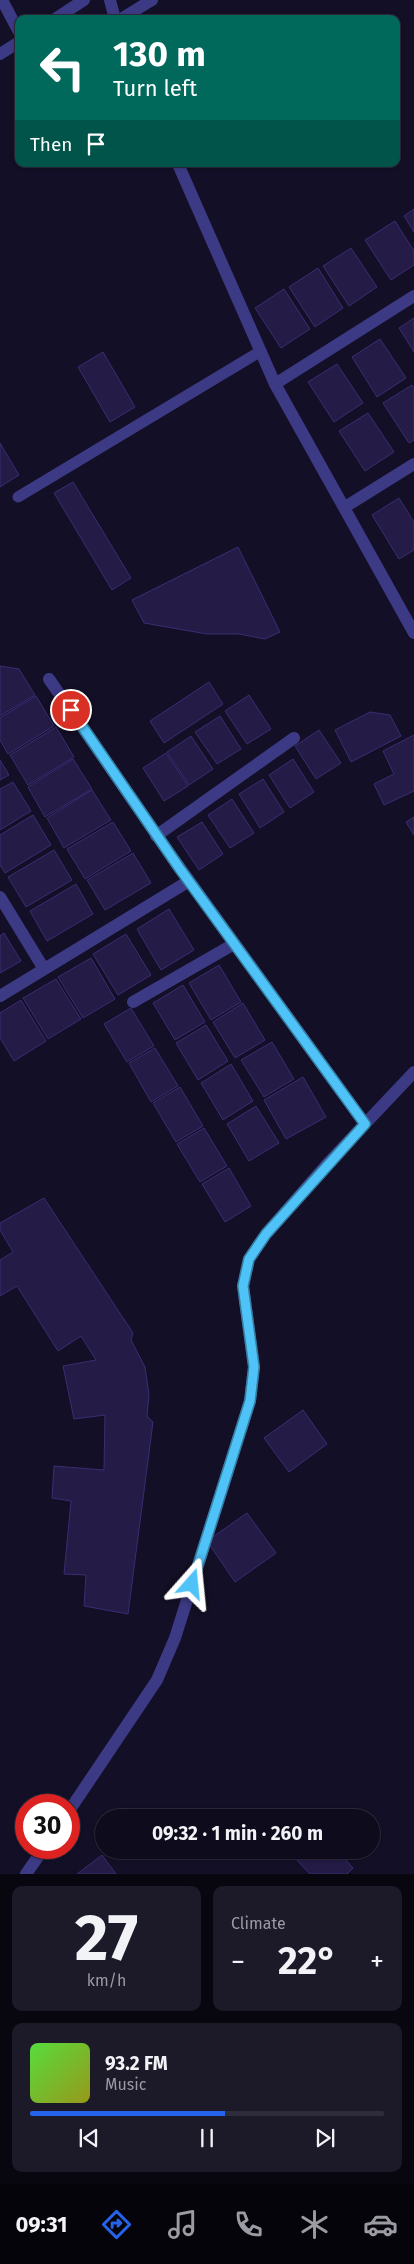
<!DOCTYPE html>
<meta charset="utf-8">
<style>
:root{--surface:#0e0b1c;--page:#1c1929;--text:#f1f3f6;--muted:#9b9ba3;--line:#2e2b3b;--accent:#2563eb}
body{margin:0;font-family:"Fira Sans",sans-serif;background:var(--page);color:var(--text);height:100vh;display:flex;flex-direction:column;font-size:19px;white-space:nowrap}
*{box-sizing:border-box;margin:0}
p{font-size:16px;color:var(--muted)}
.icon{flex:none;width:28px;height:28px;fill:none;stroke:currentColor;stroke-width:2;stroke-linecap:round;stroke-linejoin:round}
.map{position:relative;height:1874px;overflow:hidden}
.panel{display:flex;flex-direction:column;gap:12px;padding:12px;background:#08060f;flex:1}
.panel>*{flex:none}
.top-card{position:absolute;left:15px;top:15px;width:385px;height:152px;border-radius:10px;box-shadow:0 1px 4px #0004,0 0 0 1px var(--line);background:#00695c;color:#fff;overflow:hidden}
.speed{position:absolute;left:15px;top:1794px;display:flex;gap:10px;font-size:25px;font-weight:700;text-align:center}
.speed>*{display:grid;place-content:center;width:65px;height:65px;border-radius:50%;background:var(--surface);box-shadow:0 1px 4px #0004,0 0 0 1px var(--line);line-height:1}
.speed .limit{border:8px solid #d22;background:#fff;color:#111}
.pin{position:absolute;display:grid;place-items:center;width:42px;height:42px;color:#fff;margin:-21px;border:2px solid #fff;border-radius:50%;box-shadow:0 1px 5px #0007}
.me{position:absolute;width:55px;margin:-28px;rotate:18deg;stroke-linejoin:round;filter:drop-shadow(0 0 4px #0008)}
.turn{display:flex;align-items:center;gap:18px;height:105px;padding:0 15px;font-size:22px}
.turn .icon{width:65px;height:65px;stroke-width:2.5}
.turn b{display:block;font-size:35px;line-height:42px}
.then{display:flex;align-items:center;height:48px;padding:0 15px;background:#0003;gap:10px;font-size:19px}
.big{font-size:38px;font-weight:700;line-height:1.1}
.panel .card{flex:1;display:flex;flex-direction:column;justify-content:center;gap:8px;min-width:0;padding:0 18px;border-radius:10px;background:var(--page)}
.panel .dial{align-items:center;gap:0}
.dial b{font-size:65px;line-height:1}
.song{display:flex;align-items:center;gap:15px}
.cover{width:60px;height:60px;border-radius:8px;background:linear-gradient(135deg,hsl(110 70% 55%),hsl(60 70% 35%))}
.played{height:5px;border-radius:2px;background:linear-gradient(90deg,var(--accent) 55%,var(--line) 55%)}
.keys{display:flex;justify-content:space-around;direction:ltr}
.heat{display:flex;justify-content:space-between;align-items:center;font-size:28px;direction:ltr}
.panel .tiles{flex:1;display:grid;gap:12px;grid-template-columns:1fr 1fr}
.card:last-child{grid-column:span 2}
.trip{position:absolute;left:95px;top:1809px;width:285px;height:50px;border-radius:25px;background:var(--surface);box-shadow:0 1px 4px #0004,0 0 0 1px var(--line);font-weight:700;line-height:50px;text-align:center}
.menu{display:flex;height:80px;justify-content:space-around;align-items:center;background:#06040b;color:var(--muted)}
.menu .icon{width:35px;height:35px}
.menu .on{color:var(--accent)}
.menu b{font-size:22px;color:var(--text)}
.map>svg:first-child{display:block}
</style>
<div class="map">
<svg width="414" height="1874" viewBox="0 0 414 1874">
<rect width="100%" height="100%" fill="#130f26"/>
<path fill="#241b47" stroke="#3b2d73" d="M414,209V232L404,216Z
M395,221L414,251V265L391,280L365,240Z
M351,248L377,287L349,306L323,266Z
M318,268L343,308L315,327L289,287Z
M284,289L310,329L281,348L255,308Z
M414,318V352L399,328Z
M380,339L406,378L377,397L352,357Z
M103,352L135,407L110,422L78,367Z
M337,364L363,403L334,422L308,382Z
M412,385L414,388V440L409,443L383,403Z
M368,413L394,452L365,471L339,431Z
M0,443L19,475L0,487Z
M73,482L131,578L112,590L54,493Z
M399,498L414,522V550L399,559L372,515Z
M238,547L280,632L265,639L239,634H207L144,623L132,600Z
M0,666L19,669L35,695L0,716Z
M209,682L223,704L164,743L150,721Z
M249,695L271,729L247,744L225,711Z
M36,696L54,726L8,754L0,740V718Z
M370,712L390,715L401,736L351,762L335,730Z
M220,716L241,749L217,764L195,732Z
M56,727L74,757L28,785L10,755Z
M319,730L341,763L316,779L295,746Z
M414,735V791L384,805L374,784L394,774L383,751Z
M191,736L213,769L189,785L167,752Z
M166,753L188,786L164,801L143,768Z
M73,759L92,789L45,817L28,787Z
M293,759L314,792L290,808L269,775Z
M0,760L9,775L0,780Z
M263,779L284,812L260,828L239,794Z
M13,782L31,811L0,830V789Z
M92,790L111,820L64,848L47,818Z
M232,799L254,833L230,848L208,815Z
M33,815L51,845L5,873L0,865V835Z
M414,817V835L406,822Z
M113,822L131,851L85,879L67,849Z
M202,822L223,854L199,870L177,837Z
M54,850L72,880L26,907L8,877Z
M133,853L151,883L105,910L87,880Z
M76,884L93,914L47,941L30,911Z
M169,909L194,950L161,970L137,929Z
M4,933L21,961L0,973V936Z
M126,934L151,975L118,995L93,954Z
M91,958L115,999L83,1018L58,977Z
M219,965L241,1002L211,1020L189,983Z
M56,979L81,1019L48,1039L23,998Z
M183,985L205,1022L175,1040L153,1003Z
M21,1000L46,1041L14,1061L0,1038V1013Z
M243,1003L265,1040L235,1058L213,1022Z
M131,1008L154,1046L127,1062L104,1024Z
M206,1025L228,1061L198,1080L176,1043Z
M272,1042L294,1079L264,1097L241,1060Z
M155,1048L178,1086L151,1102L129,1063Z
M231,1064L253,1101L223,1120L201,1083Z
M303,1077L326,1117L286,1139L264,1100Z
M180,1087L203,1126L176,1142L153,1103Z
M256,1106L279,1143L249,1161L227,1124Z
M204,1128L227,1166L200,1182L177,1144Z
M229,1168L251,1206L225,1222L202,1184Z
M44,1198L133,1333L131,1340L145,1367L149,1395L147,1416L153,1422L128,1614L84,1606L86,1575L64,1574L71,1501L52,1498L54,1466L104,1470L105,1415L74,1419L63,1366L96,1360L81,1336L58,1351L17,1286L0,1296V1260L13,1252L0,1230V1223Z
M303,1410L327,1444L289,1472L264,1438Z
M247,1513L276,1553L235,1582L207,1541Z
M297,1850H337L353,1868L347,1874H310L292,1855Z
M102,1855L116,1874H77Z"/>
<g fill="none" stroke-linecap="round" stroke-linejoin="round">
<path stroke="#3d3a85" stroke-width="11" d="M18,497L261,351"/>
<path stroke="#3d3a85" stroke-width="12" d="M2,0L19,32
M55,19L84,0
M121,19L152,0
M0,54L19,42
M275,384L414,296
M345,507L414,464
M49,679L172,857L365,1124
M156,836L294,738
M0,897L44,969
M0,996L189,881
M133,1002L234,944
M69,1811L157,1680L175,1638L250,1401L254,1367L243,1286L249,1259L266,1234L329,1162L414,1072
M26,1874L44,1848"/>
<path stroke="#3d3a85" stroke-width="12" d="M110,0L115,19
M178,164L275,384L414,633"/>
</g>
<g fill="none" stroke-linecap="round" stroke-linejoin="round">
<g stroke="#337fa1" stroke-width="12">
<path id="route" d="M71,710L180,869L365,1124L266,1234L249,1259L243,1286L254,1367L250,1401L192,1584"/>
</g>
<use href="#route" stroke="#4fc3f7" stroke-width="9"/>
</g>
</svg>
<div class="speed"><div class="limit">30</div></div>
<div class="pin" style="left:71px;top:710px;background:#d93025"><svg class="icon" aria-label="arrive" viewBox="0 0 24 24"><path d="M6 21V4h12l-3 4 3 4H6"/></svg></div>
<svg class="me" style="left:192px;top:1584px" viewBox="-20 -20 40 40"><path d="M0-17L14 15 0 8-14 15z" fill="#4fc3f7" stroke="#fff" stroke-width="4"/></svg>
<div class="trip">09:32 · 1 min · 260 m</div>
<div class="top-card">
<div class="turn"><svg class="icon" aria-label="left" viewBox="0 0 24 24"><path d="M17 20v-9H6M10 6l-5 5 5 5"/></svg><div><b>130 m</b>Turn left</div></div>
<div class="then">Then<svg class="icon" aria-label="arrive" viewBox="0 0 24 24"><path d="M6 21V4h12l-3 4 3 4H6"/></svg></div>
</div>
</div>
<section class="panel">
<div class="tiles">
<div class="card dial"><b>27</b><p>km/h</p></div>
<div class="card"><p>Climate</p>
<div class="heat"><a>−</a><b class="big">22°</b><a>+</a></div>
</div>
<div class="card">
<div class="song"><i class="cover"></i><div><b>93.2 FM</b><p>Music</p></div></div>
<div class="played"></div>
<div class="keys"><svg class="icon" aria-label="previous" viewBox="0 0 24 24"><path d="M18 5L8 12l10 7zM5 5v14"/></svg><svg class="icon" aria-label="pause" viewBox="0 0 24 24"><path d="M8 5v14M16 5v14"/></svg><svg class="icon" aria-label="next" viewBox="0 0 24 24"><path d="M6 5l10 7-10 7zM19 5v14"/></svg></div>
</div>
</div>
</section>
<nav class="menu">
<b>09:31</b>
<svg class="icon on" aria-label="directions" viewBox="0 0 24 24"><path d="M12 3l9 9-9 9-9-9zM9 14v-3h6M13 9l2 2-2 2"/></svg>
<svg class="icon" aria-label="music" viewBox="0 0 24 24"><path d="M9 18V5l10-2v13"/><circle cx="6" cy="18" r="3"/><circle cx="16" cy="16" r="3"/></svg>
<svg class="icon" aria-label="phone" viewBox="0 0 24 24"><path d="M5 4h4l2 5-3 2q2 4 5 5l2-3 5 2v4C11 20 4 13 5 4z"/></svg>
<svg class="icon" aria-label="climate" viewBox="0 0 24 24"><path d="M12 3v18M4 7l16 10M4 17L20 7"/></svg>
<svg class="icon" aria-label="car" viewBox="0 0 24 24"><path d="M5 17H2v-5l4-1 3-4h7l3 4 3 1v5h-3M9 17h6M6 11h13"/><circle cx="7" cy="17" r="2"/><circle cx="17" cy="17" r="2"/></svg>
</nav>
